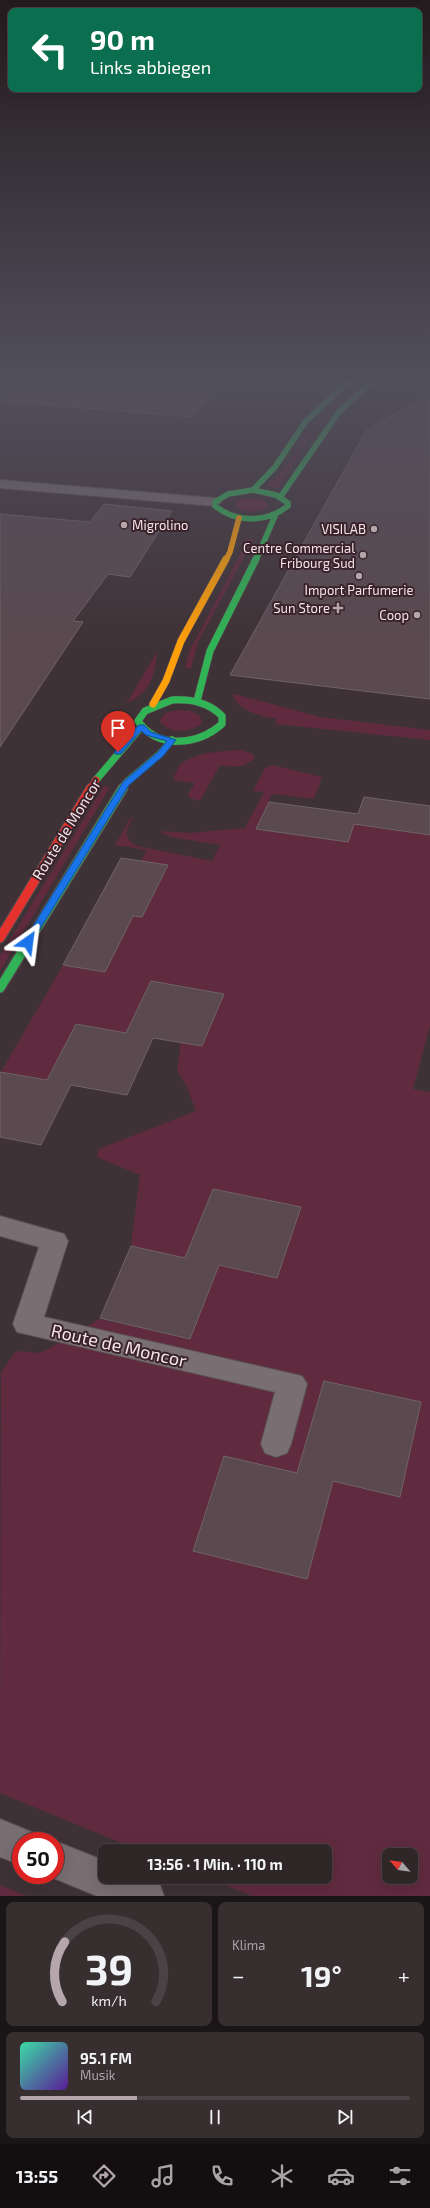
<!DOCTYPE html>
<html lang="de">
<meta charset="utf-8">
<style>
:root{--surface:#2f2628;--page:#372e30;--text:#f1f3f6;--muted:#a7a5a8;--line:#4a4345;--accent:#b5a6ab}
body{margin:0;font-family:"Exo 2",sans-serif;background:var(--page);color:var(--text);height:100vh;display:flex;flex-direction:column;font-size:15px;white-space:nowrap}
*{box-sizing:border-box;margin:0}
p{font-size:13px;color:var(--muted)}
.icon{flex:none;width:22px;height:22px;fill:none;stroke:currentColor;stroke-width:2;stroke-linecap:round;stroke-linejoin:round}
.map{position:relative;height:1896px;overflow:hidden}
.panel{display:flex;flex-direction:column;gap:6px;padding:6px;background:#1a1516;flex:1}
.panel>*{flex:none}
.banner{position:absolute;left:8px;top:8px;width:414px;height:84px;border-radius:8px;box-shadow:0 4px 16px #0002,0 0 0 1px var(--line);background:#0b6e4f;color:#fff;overflow:hidden}
.needle{width:26px;rotate:298deg}
.fabs{position:absolute;left:382px;top:1848px;display:grid;gap:8px}
.fabs a{display:grid;place-items:center;width:36px;height:36px;border-radius:8px;background:var(--surface);box-shadow:0 4px 16px #0002,0 0 0 1px var(--line);font-size:20px}
.speed{position:absolute;left:12px;top:1832px;display:flex;gap:8px;font-size:20px;font-weight:700;text-align:center}
.speed>*{display:grid;place-content:center;width:52px;height:52px;border-radius:50%;background:var(--surface);box-shadow:0 4px 16px #0002,0 0 0 1px var(--line);line-height:1}
.speed .limit{border:6px solid #d22;background:#fff;color:#111}
.pin{position:absolute;display:grid;place-items:center;width:34px;height:34px;color:#fff;margin:-41px -17px;border-radius:50% 50% 50% 0;rotate:-45deg;box-shadow:0 0 4px #0007}
.pin .icon{rotate:45deg}
.me{position:absolute;width:44px;margin:-22px;rotate:31deg;stroke-linejoin:round;filter:drop-shadow(0 0 3px #0008)}
.turn{display:flex;align-items:center;gap:14px;height:84px;padding:0 16px;font-size:18px}
.turn .icon{width:52px;height:52px;stroke-width:2.5}
.turn b{display:block;font-size:28px;line-height:34px}
.big{font-size:30px;font-weight:700;line-height:1.1}
.panel .card{flex:1;display:flex;flex-direction:column;justify-content:center;gap:6px;min-width:0;padding:0 14px;border-radius:8px;background:var(--page)}
.panel .dial{align-items:center;gap:0}
.dial svg{height:104px;overflow:visible;fill:none;stroke:var(--line);stroke-width:7;stroke-linecap:round;text-anchor:middle}
.dial text{fill:var(--text);stroke:none}
.song{display:flex;align-items:center;gap:12px}
.cover{width:48px;height:48px;border-radius:6px;background:linear-gradient(135deg,hsl(160 70% 55%),hsl(270 70% 35%))}
.played{height:4px;border-radius:2px;background:linear-gradient(90deg,var(--accent) 30%,var(--line) 30%)}
.keys{display:flex;justify-content:space-around;direction:ltr}
.heat{display:flex;justify-content:space-between;align-items:center;font-size:22px;direction:ltr}
.panel .tiles{flex:1;display:grid;gap:6px;grid-template-columns:1fr 1fr}
.card:last-child{grid-column:span 2}
.trip{position:absolute;left:98px;top:1844px;width:234px;height:40px;border-radius:8px;background:var(--surface);box-shadow:0 4px 16px #0002,0 0 0 1px var(--line);font-weight:700;line-height:40px;text-align:center}
.tabs{display:flex;height:64px;justify-content:space-around;align-items:center;background:#130f10;color:var(--muted)}
.tabs .icon{width:28px;height:28px}
.tabs .selected{color:var(--accent)}
.tabs b{font-size:18px;color:var(--text)}
.map>svg:first-child{display:block}
</style>
<div class="map">
<svg width="430" height="1896" viewBox="0 0 430 1896">
<rect width="100%" height="100%" fill="#3f3236"/>
<path fill="#602b3f" fill-rule="evenodd" d="M326,411L328,412L314,429L278,488L266,486C292,467 305,436 326,411Z
M249,498L264,500L269,506C260,513 245,513 236,507L235,504L239,500Z
M246,539H253L249,548L198,642L191,668H185L189,652L238,559Z
M157,652C154,679 151,691 126,704Z
M234,694L320,717L430,730V740L275,724L277,719C260,716 241,712 232,695Z
M177,710L191,711L200,716L202,723C192,733 171,734 161,723L160,720L165,713Z
M240,750L251,753L255,757C245,769 234,767 220,765L200,801L190,798L188,794L195,783L173,780C175,775 178,766 182,763C199,752 221,751 240,750Z
M272,765L322,777L314,799L272,794L257,829L348,841L354,824L430,835V1025L413,1089L430,1092V1896H252L205,1877H325V1851H141L0,1793L1,1372L16,1351L41,1353L100,1319L190,1339L219,1265L277,1278L301,1207L213,1189L185,1258L131,1246L140,1175L97,1157L99,1149L196,1111L187,1087L177,1070L181,1042L202,1046L224,994L151,981L126,1033L76,1024L47,1080L1,1072L63,965L104,972L133,916L142,917L168,866L141,861L147,850L115,845L131,817L133,818C125,831 123,838 137,846L212,861L220,845L171,837L159,831L190,833L245,828L264,792L253,791L265,768ZM389,1855H411V1877H389Z
M104,786L110,787L0,971V956Z
M0,1885L27,1896H0Z"/>
<path fill="#5a494f" stroke="#6f6467" d="M0,377H224L192,417L0,401Z
M430,393V699L230,675L366,431Z
M104,504L172,511L130,577L108,574L73,621L83,622L0,747V514L90,522Z
M364,797L430,806V835L354,824L348,842L256,829L269,802L358,814Z
M121,858L168,865L142,917L133,916L105,972L63,965Z
M151,981L224,994L202,1046L153,1038L127,1095L71,1085L41,1145L0,1137V1072L47,1080L76,1024L126,1033Z
M213,1189L301,1207L277,1278L219,1265L190,1339L100,1318L131,1246L185,1258Z
M324,1381L421,1402L400,1497L333,1481L307,1579L193,1551L224,1456L297,1473Z"/>
<g fill="none" stroke-linecap="round" stroke-linejoin="round">
<g stroke="#5b5053" stroke-width="2">
<path id="street" d="M0,480L215,498L222,502L215,506L0,488Z
M0,1216L64,1234L68,1241L44,1317L302,1376L307,1384L291,1444L287,1453L276,1457L265,1453L261,1444L275,1392L17,1332L13,1324L39,1247L0,1236Z
M0,1819L34,1833L38,1841H21V1865L0,1857Z
M55,1841L105,1861V1877H145L159,1882L164,1896H97L46,1875H55Z"/>
</g>
<g stroke="#5b5053" stroke-width="6">
<path id="fast-far2" d="M253,490L276,495L288,503V506C266,523 237,523 215,506V502L228,494Z
M253,490L275,467L306,421L345,385L357,377
M281,496L339,412L361,391L382,377
M256,560L275,516"/>
</g>
<g stroke="#5b5053" stroke-width="8">
<path id="fast-far1" d="M172,700C191,699 208,702 222,716V724C198,745 158,750 138,721L145,711Z
M197,701L210,651L256,559
M96,780L141,727
M122,789L126,783L160,754L172,740"/>
</g>
<g stroke="#5b5053" stroke-width="11">
<path id="fast" d="M0,988L123,788"/>
</g>
<g stroke="#5b5053" stroke-width="6">
<path id="slow-far1" d="M226,560L230,552L239,518"/>
</g>
<g stroke="#5b5053" stroke-width="8">
<path id="slow" d="M153,704L166,681L181,641L226,559"/>
</g>
<g stroke="#5b5053" stroke-width="8">
<path id="jam-far1" d="M91,789L96,780"/>
</g>
<g stroke="#5b5053" stroke-width="11">
<path id="jam" d="M0,938L91,788"/>
</g>
<use href="#street" fill="#796e72" fill-rule="evenodd"/>
<use href="#fast-far2" stroke="#30b455" stroke-width="5.5"/>
<use href="#fast-far1" stroke="#30b455" stroke-width="7"/>
<use href="#fast" stroke="#30b455" stroke-width="9"/>
<use href="#slow-far1" stroke="#ff9f0a" stroke-width="5.5"/>
<use href="#slow" stroke="#ff9f0a" stroke-width="7"/>
<use href="#jam-far1" stroke="#e5322d" stroke-width="7"/>
<use href="#jam" stroke="#e5322d" stroke-width="9"/>
</g>
<linearGradient id="sky" x2="0" y2="1"><stop stop-color="#231c1e"/><stop offset="0.59" stop-color="#524f5d"/><stop offset="1" stop-color="#524f5d" stop-opacity="0"/></linearGradient>
<rect width="430" height="643" fill="url(#sky)"/>
<path fill="#1a73e8" stroke="#114b97" d="M139,725H144L151,732L176,740L163,756L129,785L32,942L25,944L23,942L123,782L158,752L167,741L146,735L141,731L121,754H115V751Z"/>
<g fill="#b5a6ab" stroke="#3a232b" stroke-width="1.5">
<circle cx="124" cy="525" r="4"/>
<circle cx="374" cy="529" r="4"/>
<circle cx="363" cy="555" r="4"/>
<circle cx="359" cy="576" r="4"/>
<path d="M336 602h4v4h4v4h-4v4h-4v-4h-4v-4h4z"/>
<circle cx="417" cy="615" r="4"/>
</g>
<g text-anchor="middle" dominant-baseline="central" stroke-width="4" stroke-linejoin="round" paint-order="stroke">
<g font-size="13" fill="#f5e5ea" stroke="#3a232b" text-anchor="end">
<text x="132" y="525" text-anchor="start">Migrolino</text>
<text x="366" y="529">VISILAB</text>
<text x="355" y="548">Centre Commercial<tspan x="355" dy="15">Fribourg Sud</tspan></text>
<text x="359" y="590" text-anchor="middle">Import Parfumerie</text>
<text x="330" y="608">Sun Store</text>
<text x="409" y="615">Coop</text>
</g>
<g font-size="15" fill="#f5e5ea" stroke="#3a232b">
<text transform="translate(66 829) rotate(-58)">Route de Moncor</text>
</g>
<g font-size="18" fill="#f5e5ea" stroke="#3a232b">
<text transform="translate(119 1345) rotate(13)">Route de Moncor</text>
</g>
</g>
</svg>
<div class="fabs">
<a><svg class="needle" viewBox="-14 -14 28 28"><path d="M0-13l5 13h-10z" fill="#e53935"/><path d="M0 13l5-13h-10z" fill="#a7a5a8"/></svg></a>
</div>
<div class="speed"><div class="limit">50</div></div>
<div class="pin" style="left:118px;top:752px;background:#d93025"><svg class="icon" aria-label="arrive" viewBox="0 0 24 24"><path d="M6 21V4h12l-3 4 3 4H6"/></svg></div>
<svg class="me" style="left:28px;top:942px" viewBox="-20 -20 40 40"><path d="M0-17L14 15 0 8-14 15z" fill="#1a73e8" stroke="#fff" stroke-width="4"/></svg>
<div class="trip">13:56 · 1 Min. · 110 m</div>
<div class="banner">
<div class="turn"><svg class="icon" aria-label="left" viewBox="0 0 24 24"><path d="M17 20v-9H6M10 6l-5 5 5 5"/></svg><div><b>90 m</b>Links abbiegen</div></div>
</div>
</div>
<section class="panel">
<div class="tiles">
<div class="card dial"><svg viewBox="0 0 100 80">
<path d="M14 69A42 42 0 1 1 86 69"/>
<path d="M14 69A42 42 0 0 1 16 23" stroke="#b5a6ab"/>
<text x="50" y="56" font-size="32" font-weight="700">39</text>
<text x="50" y="72" font-size="11">km/h</text>
</svg></div>
<div class="card"><p>Klima</p>
<div class="heat"><a>−</a><b class="big">19°</b><a>+</a></div>
</div>
<div class="card">
<div class="song"><i class="cover"></i><div><b>95.1 FM</b><p>Musik</p></div></div>
<div class="played"></div>
<div class="keys"><svg class="icon" aria-label="previous" viewBox="0 0 24 24"><path d="M18 5L8 12l10 7zM5 5v14"/></svg><svg class="icon" aria-label="pause" viewBox="0 0 24 24"><path d="M8 5v14M16 5v14"/></svg><svg class="icon" aria-label="next" viewBox="0 0 24 24"><path d="M6 5l10 7-10 7zM19 5v14"/></svg></div>
</div>
</div>
</section>
<nav class="tabs">
<b>13:55</b>
<svg class="icon selected" aria-label="directions" viewBox="0 0 24 24"><path d="M12 3l9 9-9 9-9-9zM9 14v-3h6M13 9l2 2-2 2"/></svg>
<svg class="icon" aria-label="music" viewBox="0 0 24 24"><path d="M9 18V5l10-2v13"/><circle cx="6" cy="18" r="3"/><circle cx="16" cy="16" r="3"/></svg>
<svg class="icon" aria-label="phone" viewBox="0 0 24 24"><path d="M5 4h4l2 5-3 2q2 4 5 5l2-3 5 2v4C11 20 4 13 5 4z"/></svg>
<svg class="icon" aria-label="climate" viewBox="0 0 24 24"><path d="M12 3v18M4 7l16 10M4 17L20 7"/></svg>
<svg class="icon" aria-label="car" viewBox="0 0 24 24"><path d="M5 17H2v-5l4-1 3-4h7l3 4 3 1v5h-3M9 17h6M6 11h13"/><circle cx="7" cy="17" r="2"/><circle cx="17" cy="17" r="2"/></svg>
<svg class="icon" aria-label="filters" viewBox="0 0 24 24"><path d="M4 7h16M4 17h16"/><circle cx="9" cy="7" r="2"/><circle cx="15" cy="17" r="2"/></svg>
</nav>
